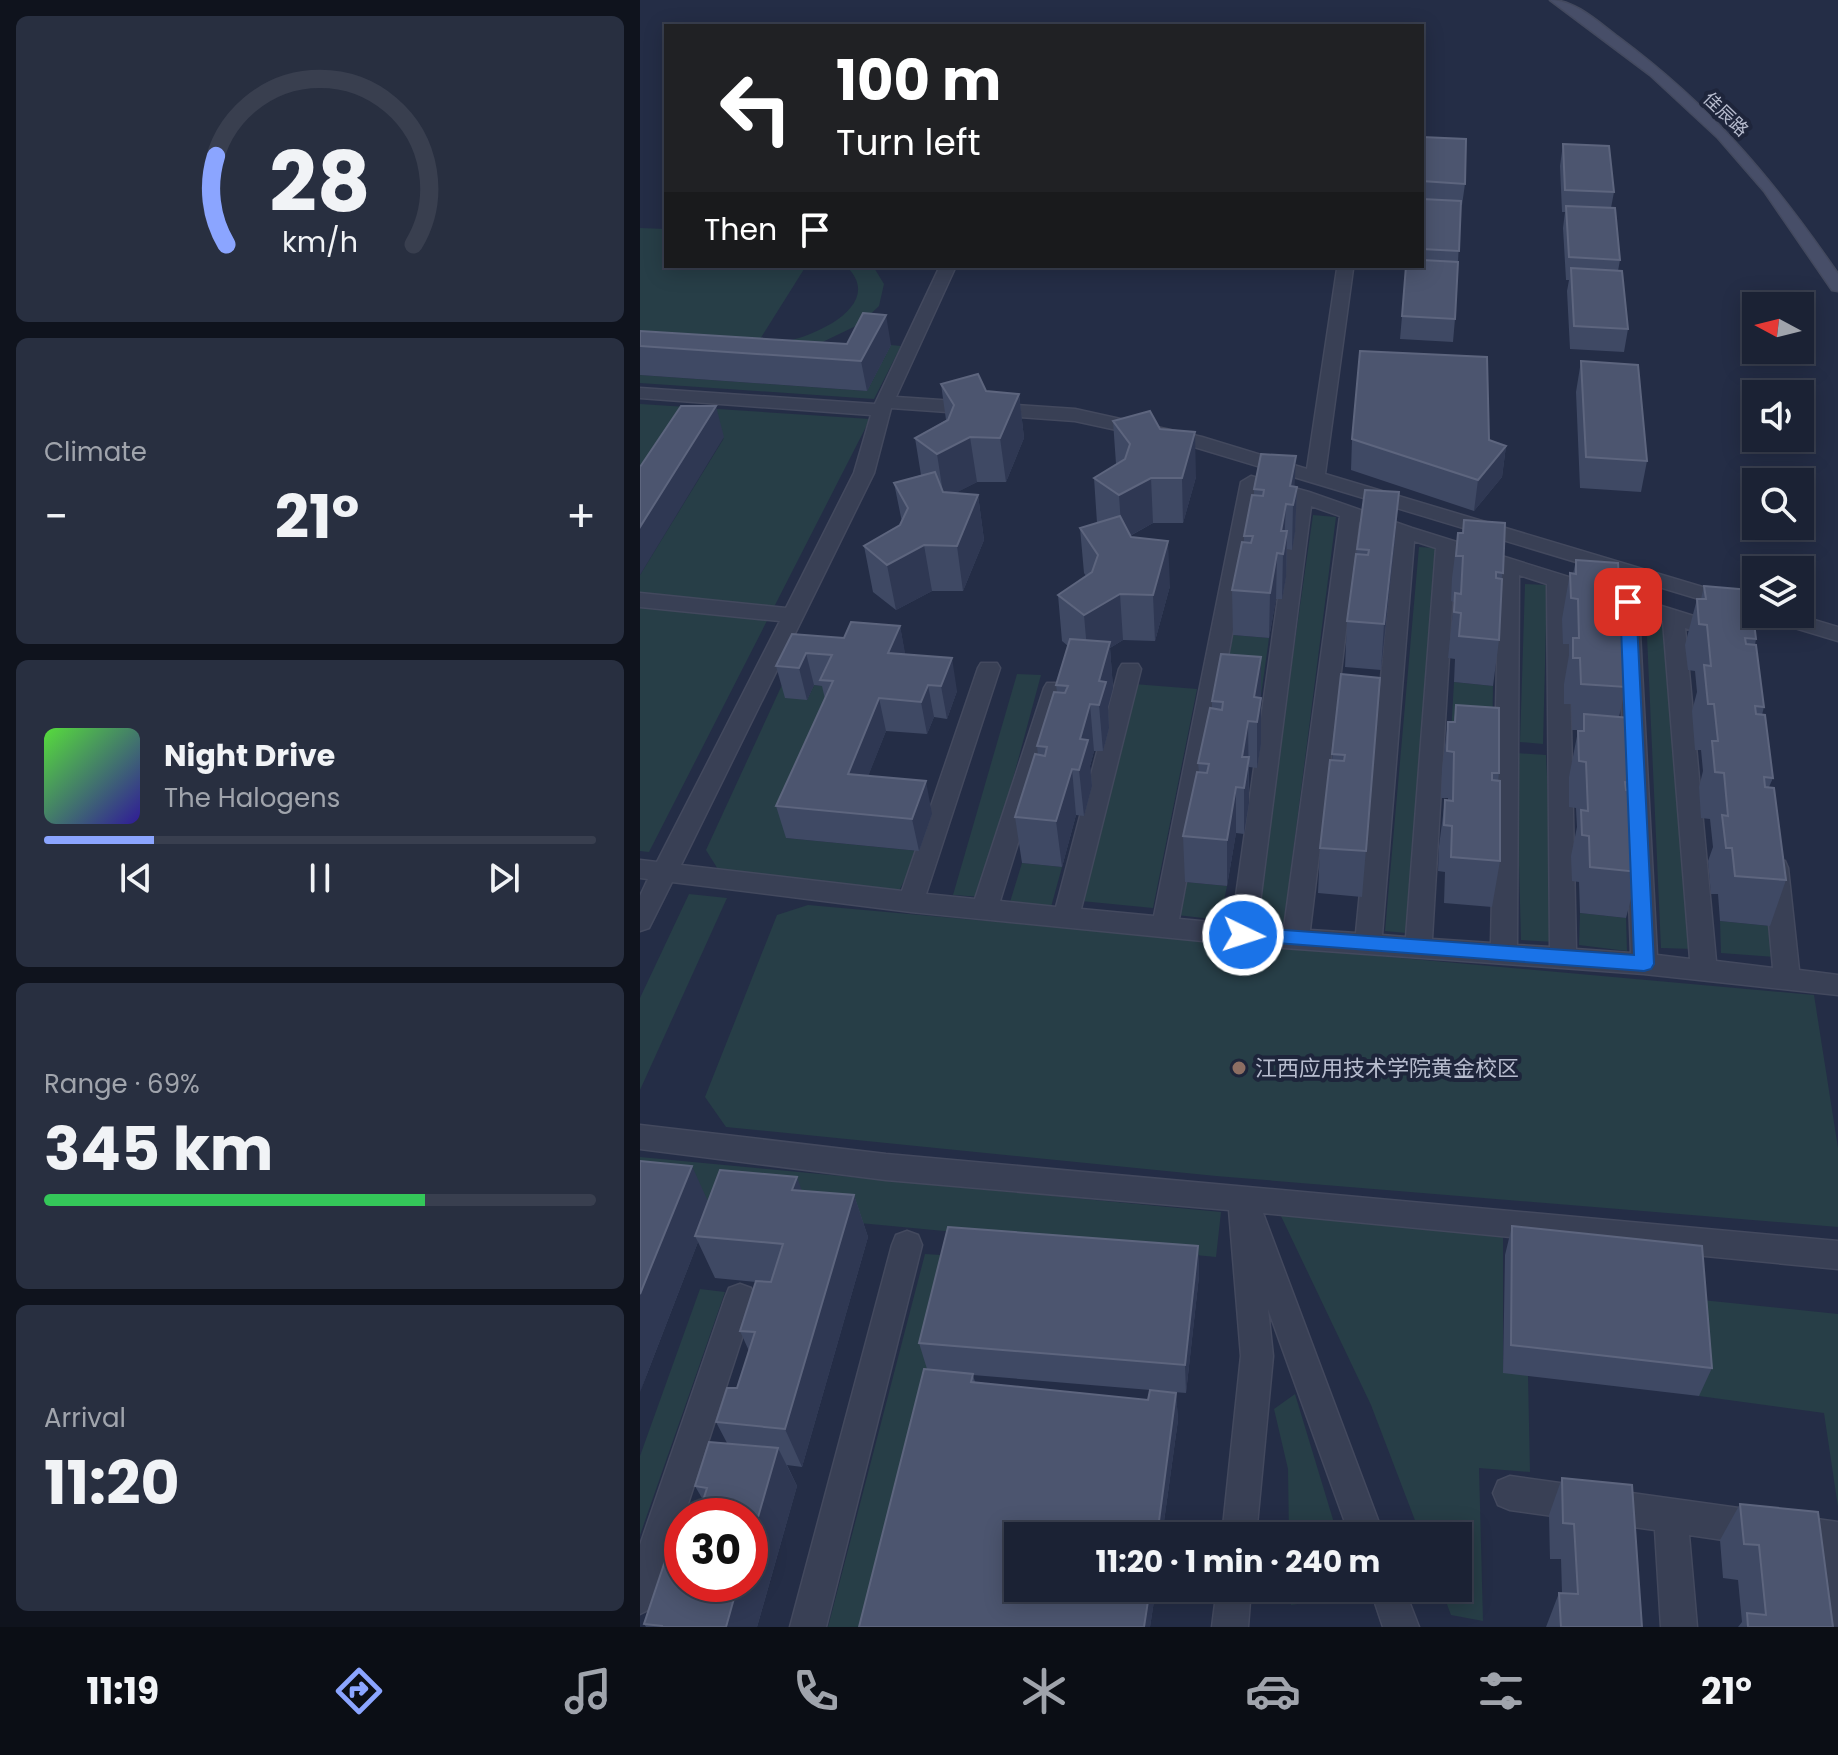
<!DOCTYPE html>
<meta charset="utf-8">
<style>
:root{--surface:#1b2234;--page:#282f40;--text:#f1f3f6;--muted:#a0a4ac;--line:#393f4f;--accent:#8ba5ff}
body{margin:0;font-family:Poppins,"Noto Sans SC",sans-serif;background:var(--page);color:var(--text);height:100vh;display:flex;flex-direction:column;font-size:30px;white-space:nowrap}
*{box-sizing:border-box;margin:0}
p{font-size:26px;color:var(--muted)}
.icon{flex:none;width:44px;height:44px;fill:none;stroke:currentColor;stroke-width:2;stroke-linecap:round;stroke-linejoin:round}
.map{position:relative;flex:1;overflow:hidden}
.details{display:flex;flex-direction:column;gap:16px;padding:16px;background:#0f131d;width:640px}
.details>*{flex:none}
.banner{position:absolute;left:24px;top:24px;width:760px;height:244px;border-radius:0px;box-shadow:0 4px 20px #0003,0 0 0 2px var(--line);background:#202124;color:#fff;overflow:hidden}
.needle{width:52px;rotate:277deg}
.tools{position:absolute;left:1102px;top:292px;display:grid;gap:16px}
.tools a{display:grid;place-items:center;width:72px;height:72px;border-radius:0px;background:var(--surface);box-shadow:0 4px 20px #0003,0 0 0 2px var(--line);font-size:40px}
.speed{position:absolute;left:24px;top:1498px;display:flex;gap:16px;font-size:40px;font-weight:700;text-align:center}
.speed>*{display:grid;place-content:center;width:104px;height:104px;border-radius:50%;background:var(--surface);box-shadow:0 4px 20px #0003,0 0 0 2px var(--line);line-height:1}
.speed .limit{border:12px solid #d22;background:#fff;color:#111}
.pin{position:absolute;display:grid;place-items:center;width:68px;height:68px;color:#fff;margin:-34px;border-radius:16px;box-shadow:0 4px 12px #0006}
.me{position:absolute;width:88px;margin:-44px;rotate:94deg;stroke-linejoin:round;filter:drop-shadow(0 0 6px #0008)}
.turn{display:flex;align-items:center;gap:28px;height:168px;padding:0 40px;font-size:36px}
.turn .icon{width:104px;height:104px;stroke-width:2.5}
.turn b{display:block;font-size:56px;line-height:68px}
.then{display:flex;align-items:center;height:76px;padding:0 40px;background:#0003;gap:16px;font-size:30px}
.big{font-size:60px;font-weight:700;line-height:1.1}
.details .tile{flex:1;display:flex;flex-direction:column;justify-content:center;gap:12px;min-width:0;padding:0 28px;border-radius:12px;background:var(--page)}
.details .dial{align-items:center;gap:0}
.dial svg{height:208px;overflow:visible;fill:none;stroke:var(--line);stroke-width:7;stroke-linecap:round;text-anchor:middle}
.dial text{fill:var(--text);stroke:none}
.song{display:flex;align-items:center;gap:24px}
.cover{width:96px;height:96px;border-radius:12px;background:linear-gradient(135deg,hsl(110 70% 55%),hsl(250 70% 35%))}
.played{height:8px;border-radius:4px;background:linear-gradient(90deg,var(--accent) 20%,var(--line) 20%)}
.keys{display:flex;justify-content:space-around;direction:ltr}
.heat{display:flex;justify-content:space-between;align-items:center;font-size:44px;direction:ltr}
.charge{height:12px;border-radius:6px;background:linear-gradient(90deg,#34c759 69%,var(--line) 0)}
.trip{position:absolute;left:364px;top:1522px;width:468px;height:80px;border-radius:0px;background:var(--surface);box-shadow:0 4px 20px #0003,0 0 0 2px var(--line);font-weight:700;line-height:80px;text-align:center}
.tab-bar{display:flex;height:128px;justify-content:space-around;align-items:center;background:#0b0e15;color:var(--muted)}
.tab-bar .icon{width:56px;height:56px}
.tab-bar .on{color:var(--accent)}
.tab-bar b{font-size:36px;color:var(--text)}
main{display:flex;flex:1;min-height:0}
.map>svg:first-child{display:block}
</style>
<main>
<section class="details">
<div class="tile dial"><svg viewBox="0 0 100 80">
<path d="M14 69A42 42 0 1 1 86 69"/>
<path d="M14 69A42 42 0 0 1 10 35" stroke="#8ba5ff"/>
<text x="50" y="56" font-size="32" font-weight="700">28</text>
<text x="50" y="72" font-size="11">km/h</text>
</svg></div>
<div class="tile"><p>Climate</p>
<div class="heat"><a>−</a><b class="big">21°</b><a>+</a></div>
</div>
<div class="tile">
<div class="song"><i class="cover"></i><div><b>Night Drive</b><p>The Halogens</p></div></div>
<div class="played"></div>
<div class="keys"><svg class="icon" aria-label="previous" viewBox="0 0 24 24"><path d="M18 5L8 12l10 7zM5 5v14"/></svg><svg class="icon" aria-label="pause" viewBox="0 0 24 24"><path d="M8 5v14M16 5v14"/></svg><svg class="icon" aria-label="next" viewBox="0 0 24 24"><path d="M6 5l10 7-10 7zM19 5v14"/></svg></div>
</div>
<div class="tile"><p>Range · 69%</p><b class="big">345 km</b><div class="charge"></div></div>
<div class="tile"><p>Arrival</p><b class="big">11:20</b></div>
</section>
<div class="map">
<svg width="1198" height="1627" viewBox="0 0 1198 1627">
<rect width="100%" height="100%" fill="#242d46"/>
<path fill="#273e47" d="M0,228L26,229V266H166L117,344C127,343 138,343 148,341C180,334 245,303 206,266H233L244,284L239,306L220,324L168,349L0,358Z
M251,345L261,346L234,399L0,383V375L227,391Z
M0,404L230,419L9,852L0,851V575L84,438L0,513Z
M673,515L696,517L644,923L615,920Z
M779,547L796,548L766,933L745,931Z
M885,584L907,585L903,744L880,742Z
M1006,614L1026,620L1053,949L1021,948Z
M593,635L629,638L620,703L581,700Z
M159,648L167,700L174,685L199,688L146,838L279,851L259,891L79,871L66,850Z
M377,674L401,675L341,897L313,895Z
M814,682L853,686L852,754L810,751Z
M494,684L557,689L513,908L441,901Z
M876,753L906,755L915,942L881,940Z
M382,863L422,867L411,907L370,902Z
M545,882L587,886L580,920L537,915Z
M49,894L87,898L0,1090V998Z
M168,905L1174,995L1198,1148V1227L576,1176L86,1127L65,1097L137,915Z
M940,913L986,918L987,951L939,945Z
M1080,921L1130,926L1135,957L1081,953Z
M0,1157L581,1212L576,1257L0,1202Z
M640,1214L863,1235V1372L888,1375L890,1472L839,1468L843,1621L811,1615L801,1588H818V1536H781L731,1405Z
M285,1254L316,1256L236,1627H188Z
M60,1289L85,1292L0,1535V1456Z
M1052,1299L1198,1314V1507L1184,1413L1059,1396Z
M655,1394L698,1536H649L648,1469L634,1409Z
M650,1588H714L716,1595L651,1605Z"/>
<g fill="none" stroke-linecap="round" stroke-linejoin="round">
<g stroke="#43495e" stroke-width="3">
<path id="street" d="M300,266H316L256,397L435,409L562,437L667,469L697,269L699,266H711L713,269L685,474L1116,603V614H1154L1198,627V641L551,446L435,421L251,408L234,473L41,865L262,891L338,668L341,663H357L360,668L286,894L335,899L404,688L407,683H423L426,688L360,901L416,907L479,669L482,664H498L501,669L441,909L514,916L601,482L611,476L669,492L772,528L1089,627L1092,632L1089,637L1081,639L1045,628L1076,961L1133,968L1124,868L1127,861L1136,859L1145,861L1148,868L1159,970L1198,975V995L1004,974L603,945L271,912L32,882L9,928L0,931V896L8,879L0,878V860L17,862L140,621L0,607V593L146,608L214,473L231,415L0,398V388L235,404ZM619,490L652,499L592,924L539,919ZM671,506L700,516L644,928L617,926ZM719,522L755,535L716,933L670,930ZM774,541L796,548L766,937L742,935ZM815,555L859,568L851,943L792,939ZM879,575L907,584L910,947L877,945ZM928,590L978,606L991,953L936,949ZM999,613L1023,621L1050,959L1017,955Z
M0,1125L246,1154L1198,1241V1269L623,1213L744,1536H710L628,1309L633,1356L616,1536H582L601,1356L589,1210L246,1180L0,1149Z
M267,1231L278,1235L282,1245L186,1627H150L252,1245L256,1235Z
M100,1284L111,1288L115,1298L18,1596L12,1608L0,1614V1545L85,1298L89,1288Z
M870,1476L1198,1522V1627H1185L1180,1615L1173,1553L1049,1535L1057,1627H1021L1015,1530L870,1510L858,1505L853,1493L858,1481Z
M577,1588H611L608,1627H572Z
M730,1588H764L779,1627H743Z"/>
</g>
<g stroke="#43495e" stroke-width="3">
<path id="secondary" d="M910,0C935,0 958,22 978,37C1072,107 1132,178 1198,274V291L1192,290L1124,191L1078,138L1010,75Z"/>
</g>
<use href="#street" fill="#394055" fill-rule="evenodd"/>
<use href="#secondary" fill="#474e68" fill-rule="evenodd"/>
</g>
<path fill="#3f4964" d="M782,137L825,184L822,205H821L815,319L813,342L760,339L762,316L782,266Z
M923,144L974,192L971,208L980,260L978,271L988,329L984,352L930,349L927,291L929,280H926L923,228L925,212H922L920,166Z
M0,331L207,344L251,345L227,391L0,375Z
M941,361L1007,461L1001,492L940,488L936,392Z
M301,384L346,391L379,394L384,438L366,482H337L315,493L338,495L344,540L323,591H292L256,610L233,592L224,546L260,525L262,522L254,483L281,475L275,438L306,420Z
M473,421L520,429L556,477L543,523H513L490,536L530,586L515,641L483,640L470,648L473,688L468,707L469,728L463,751H454L450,766L452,786L444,816L436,815L422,867L382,863L375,817L398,755L397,746L417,692L416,685L428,646L422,641L418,595L446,576L444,573L440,528L457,523L454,478L476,464Z
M712,439L849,440L866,446L862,477L834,511L711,470Z
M657,487L655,532L652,550L647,549L646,577L642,599H636L629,638L593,635L592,590L604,542V536L614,495V489Z
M725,490L755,538L741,670L705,667L707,621Z
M865,523L859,640L853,686L814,682L815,659L808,658L814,602L811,601L812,578L818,533H822Z
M936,560L981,616L980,622L986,687L979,717L995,783L993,791L998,872L986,918L940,913L939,882L932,881L931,856L937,827L936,808L929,807V777L938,731L940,730H932L931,704H924V684L929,655V644H923L922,619L930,573L933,574Z
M1064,586L1116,639L1115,645L1124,707L1122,715L1133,778L1129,787L1146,880L1130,926L1080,921L1078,894H1071L1068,861L1073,847L1070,819L1061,818L1059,787L1063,771L1061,750H1055L1052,711L1057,692L1055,671L1048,670L1045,645L1057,599H1061Z
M260,626L265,655L317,691L307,719L294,717L287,734L246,731L228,776L292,814L279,851L146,838L136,806L185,699L182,686L174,685L167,700L145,698L136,666L204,638Z
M701,674L740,678L722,897L678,893L680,848L692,760Z
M621,698V744L617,768L609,767V803L604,834L596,833L587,886L545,882L543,836L559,772L558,763L572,709V701Z
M816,705L859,773L858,781L860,861L852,907L804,903L805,872L798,871L799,846L805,800H808V798H801L802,768L808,722H814Z
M162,1191L214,1195L228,1237L162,1467L147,1465L157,1486L117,1627H6L4,1624L42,1584L63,1500L55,1486L87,1443L76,1422L97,1388L109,1351L100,1331L116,1282L75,1278L58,1242L0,1392L68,1202Z
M872,1226L1072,1368L1059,1396L863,1373L865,1255Z
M308,1227L558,1246L559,1276L546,1393L333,1375L335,1382L508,1400L510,1390L536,1393L538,1420L522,1536H378V1588H516L510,1627H219L284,1369H287L279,1343Z
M922,1478L1002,1627H906L919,1593H922L921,1559H910L909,1515Z
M1100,1504L1193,1627H1098L1102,1622L1098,1580L1083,1578L1080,1540Z"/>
<path fill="#2f3853" d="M246,315L251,345L227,391L221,361Z
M379,394L384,438L366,482L360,438Z
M76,406L84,437L0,575V527Z
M555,432L556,477L543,523L542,478Z
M330,437L337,482L304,499L297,454Z
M866,446L862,477L834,511L838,480Z
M656,456L654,499L657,487L655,532L652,550L653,505L650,486Z
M511,478L513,523L482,540L479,495Z
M759,492L755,538L741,670L744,624Z
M338,495L344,540L323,591L317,546Z
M646,504L644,547L647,531L646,577L642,599L643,554L641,531Z
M528,541L530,586L515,641L513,595Z
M284,545L292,591L256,610L247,565Z
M637,553L636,599L629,638L630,593Z
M480,594L483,640L470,648L473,688L468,707L469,728L463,751L459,705L448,661L444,615Z
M260,626L266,658L248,653Z
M166,653L174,685L167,700L159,668Z
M621,657V744L617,768V722L614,697Z
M312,658L317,691L307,719L301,686Z
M288,685L294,717L287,734L281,702Z
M239,698L246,731L216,807L208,774Z
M450,704L454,751L450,766L452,786L444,816L439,770L440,739Z
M608,721L609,803L604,834V788L602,757Z
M432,769L436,815L422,867L416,821Z
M286,781L292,814L279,851L272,819Z
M596,787V833L587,886V840Z
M52,1166L71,1208L55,1236L58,1242L0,1392V1294Z
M157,1177L172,1219L152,1190Z
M214,1195L228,1237L162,1467L145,1429Z
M558,1246L559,1276L546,1393L545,1365Z
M536,1393L538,1420L522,1536H517Z
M138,1448L157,1486L117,1627H86L98,1584H110V1545Z
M510,1588H516L510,1627H504Z"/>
<path fill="#4c556f" stroke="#5d657e" stroke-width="2" d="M782,137L826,139L825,184L782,181Z
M923,144L969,146L974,192L925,190Z
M782,199L821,201L819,251L782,249Z
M926,206L975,208L980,260L929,257Z
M782,260L818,262L815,319L762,316L766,266H782Z
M931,268L982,271L988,329L934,326Z
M223,313L246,315L221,361L0,346V331L207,344Z
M720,351L847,357L849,440L866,446L838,480L712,439Z
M941,361L998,365L1007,461L946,457Z
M338,374L346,391L379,394L360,438L330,437L297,454L275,438L308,420L314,405L301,384Z
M41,406H76L0,527V467Z
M510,411L520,429L555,432L542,478H511L479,495L454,478L485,459L490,444L473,421Z
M621,454L656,456L650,486L657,487L653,505L646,504L641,531H647L643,554L637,553L630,593L592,590L602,542L611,543L613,536H604L612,495L623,496L624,490L614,489Z
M295,472L303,492L338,495L317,546L284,545L247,565L224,546L260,525L268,508L254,483Z
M725,490L759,492L744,624L707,621L716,554L728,555L729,550L717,549Z
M480,516L491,537L528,541L513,595L480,594L444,615L418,595L452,572L458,555L440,528Z
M824,520L865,523L863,573L856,572V578L862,579L859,640L819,636L821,613L814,612L815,593L821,594L823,556H816L818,533H823Z
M936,560L978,563L981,616L973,615V622H982L986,687L941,684L940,658H933V638H939L938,599L931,598L930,573L936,574Z
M1064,586L1110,590L1116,639L1105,638L1106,644L1116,645L1124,707L1115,706L1116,714L1125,715L1133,778L1124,777L1125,787L1134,788L1146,880L1095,876L1092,848H1086L1082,815L1088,816L1084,773L1075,772L1072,741H1078L1074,704H1068L1064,665L1071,666L1067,625L1059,624L1057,599H1066Z
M211,622L260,626L248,653L312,658L301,686L288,685L281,702L239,698L208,774L286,781L272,819L136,806L193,681L180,680L192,655L166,653L159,668L136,666L152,634L204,638Z
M430,639L470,642L459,681L466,682L459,705L450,704L440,739L448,740L439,770L432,769L416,821L375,817L395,754L405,756L407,747L397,746L414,692L425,693L428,686L416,685Z
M581,654L621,657L614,697L621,698L617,722L608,721L602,757H609L604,788L596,787L587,840L543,836L557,772L567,773L569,764L558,763L570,708L582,710L583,702L572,701Z
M701,674L740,678L726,851L680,848L690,760L704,761L705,755L692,754Z
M816,705L859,708V773H852V780L860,781V861L811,857L812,826L804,825L805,800L813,801L814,752L807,751L808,722H815Z
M944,714L990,718L995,783L985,782L986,790L995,791L998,872L950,867L949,836L942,835L941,810L948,811L946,762L939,761L938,731H944Z
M0,1161L52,1166L0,1294Z
M80,1170L157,1177L152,1190L214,1195L145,1429L76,1422L87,1388H97L115,1332L100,1331L116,1281L131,1282L143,1244L55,1236Z
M872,1226L1062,1246L1072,1368L871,1345Z
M308,1227L558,1246L545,1365L279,1343Z
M284,1369L333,1374L331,1382L508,1400L510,1390L536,1393L517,1536H378V1588H510L504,1627H219Z
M69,1442L138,1448L110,1545V1516H58L67,1488L55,1486Z
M922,1478L992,1485L1002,1627H921L919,1593L938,1594L934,1524L923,1523Z
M1100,1504L1178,1512L1193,1627H1108L1107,1613L1126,1615L1119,1545L1104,1544Z
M25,1561L42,1563V1584H98L86,1627H22V1626L4,1624Z"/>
<path fill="#1a73e8" stroke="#114b97" stroke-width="2" d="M988,597L996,602L1014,964L1011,969L1004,971L596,940L593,935L596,930L603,927L994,955L980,602Z"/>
<circle fill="#8d6e63" stroke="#1e253b" stroke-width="3" cx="599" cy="1068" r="8"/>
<g text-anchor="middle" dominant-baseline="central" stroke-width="8" stroke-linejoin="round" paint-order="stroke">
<g font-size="18" fill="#b7bcce" stroke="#1e253b">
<text transform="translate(1086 114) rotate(44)">佳辰路</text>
</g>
<g font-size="22" fill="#b7bcce" stroke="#1e253b" text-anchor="start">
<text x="615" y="1068">江西应用技术学院黄金校区</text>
</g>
</g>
</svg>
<div class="tools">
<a><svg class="needle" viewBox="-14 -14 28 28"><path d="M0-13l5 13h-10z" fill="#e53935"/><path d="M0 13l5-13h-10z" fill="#a0a4ac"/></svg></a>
<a><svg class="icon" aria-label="sound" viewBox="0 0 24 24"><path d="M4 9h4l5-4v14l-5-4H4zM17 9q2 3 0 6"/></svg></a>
<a><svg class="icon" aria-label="search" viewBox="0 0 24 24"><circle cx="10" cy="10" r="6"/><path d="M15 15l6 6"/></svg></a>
<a><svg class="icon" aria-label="layers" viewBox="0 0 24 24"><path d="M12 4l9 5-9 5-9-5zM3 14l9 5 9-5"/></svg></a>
</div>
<div class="speed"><div class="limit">30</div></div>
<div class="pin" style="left:988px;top:602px;background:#d93025"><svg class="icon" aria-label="arrive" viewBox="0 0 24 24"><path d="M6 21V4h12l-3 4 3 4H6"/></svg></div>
<svg class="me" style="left:603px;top:935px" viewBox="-20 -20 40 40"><circle r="17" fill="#1a73e8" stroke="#fff" stroke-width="3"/><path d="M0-11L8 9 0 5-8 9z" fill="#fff"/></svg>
<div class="trip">11:20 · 1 min · 240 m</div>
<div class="banner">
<div class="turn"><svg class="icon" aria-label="left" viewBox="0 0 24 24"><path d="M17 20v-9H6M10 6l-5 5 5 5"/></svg><div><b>100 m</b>Turn left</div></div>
<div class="then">Then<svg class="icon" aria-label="arrive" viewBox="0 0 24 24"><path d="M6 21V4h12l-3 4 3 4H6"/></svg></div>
</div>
</div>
</main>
<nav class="tab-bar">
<b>11:19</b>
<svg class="icon on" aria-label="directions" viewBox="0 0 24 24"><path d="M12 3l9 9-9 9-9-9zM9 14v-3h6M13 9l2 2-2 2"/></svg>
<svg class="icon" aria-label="music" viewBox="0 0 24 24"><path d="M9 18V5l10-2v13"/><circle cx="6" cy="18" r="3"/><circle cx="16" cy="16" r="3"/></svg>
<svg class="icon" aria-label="phone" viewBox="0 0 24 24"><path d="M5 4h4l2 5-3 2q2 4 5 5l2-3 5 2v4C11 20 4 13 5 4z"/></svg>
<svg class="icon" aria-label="climate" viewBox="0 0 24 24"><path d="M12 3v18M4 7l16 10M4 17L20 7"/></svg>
<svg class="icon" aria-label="car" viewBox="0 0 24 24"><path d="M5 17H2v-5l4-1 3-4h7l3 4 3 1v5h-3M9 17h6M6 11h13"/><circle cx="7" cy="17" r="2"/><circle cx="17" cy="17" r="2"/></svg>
<svg class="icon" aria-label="filters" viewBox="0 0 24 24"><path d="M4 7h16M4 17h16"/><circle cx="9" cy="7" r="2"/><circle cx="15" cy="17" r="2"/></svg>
<b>21°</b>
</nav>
